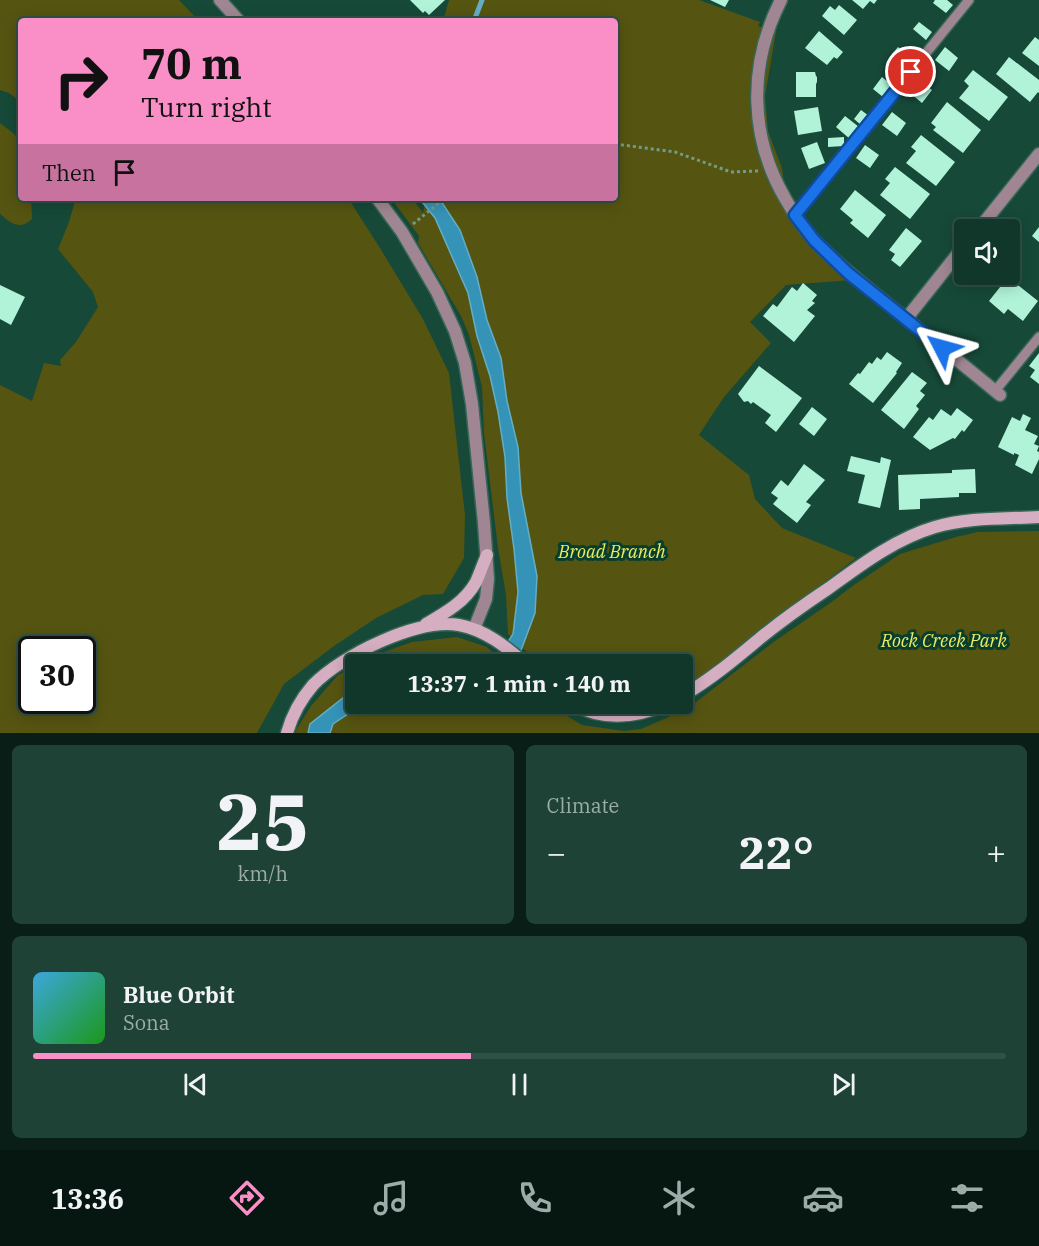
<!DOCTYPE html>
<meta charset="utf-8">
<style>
:root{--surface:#10372a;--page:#1e4236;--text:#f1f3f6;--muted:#9caca8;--line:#305147;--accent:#fa8fc7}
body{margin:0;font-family:"IBM Plex Serif",serif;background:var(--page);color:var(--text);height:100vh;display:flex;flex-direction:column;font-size:22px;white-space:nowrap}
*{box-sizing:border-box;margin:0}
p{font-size:20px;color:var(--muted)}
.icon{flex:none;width:33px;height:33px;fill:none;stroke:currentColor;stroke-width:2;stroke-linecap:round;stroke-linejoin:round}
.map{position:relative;height:733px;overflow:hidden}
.panel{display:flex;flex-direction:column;gap:12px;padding:12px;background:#091e17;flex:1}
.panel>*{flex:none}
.guide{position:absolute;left:18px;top:18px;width:600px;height:183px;border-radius:6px;box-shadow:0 3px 15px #0003,0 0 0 2px var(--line);background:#fa8fc7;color:#111;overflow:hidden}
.tools{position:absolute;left:954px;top:219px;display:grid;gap:12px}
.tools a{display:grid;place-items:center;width:66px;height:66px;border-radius:6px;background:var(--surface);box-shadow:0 3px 15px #0003,0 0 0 2px var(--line);font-size:30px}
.speed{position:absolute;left:18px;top:636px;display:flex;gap:12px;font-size:30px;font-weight:700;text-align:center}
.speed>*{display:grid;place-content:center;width:78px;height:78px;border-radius:50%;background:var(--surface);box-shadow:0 3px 15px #0003,0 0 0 2px var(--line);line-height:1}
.speed .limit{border:3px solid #111;border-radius:9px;background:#fff;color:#111}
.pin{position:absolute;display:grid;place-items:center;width:51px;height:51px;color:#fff;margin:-26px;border:3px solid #fff;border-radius:50%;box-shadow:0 2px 6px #0007}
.me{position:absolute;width:66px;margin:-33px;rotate:309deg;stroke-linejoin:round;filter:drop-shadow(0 0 4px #0008)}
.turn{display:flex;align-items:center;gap:21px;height:126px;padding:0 24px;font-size:27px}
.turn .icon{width:78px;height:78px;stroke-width:2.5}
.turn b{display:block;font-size:42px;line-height:51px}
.then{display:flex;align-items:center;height:57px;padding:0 24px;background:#0003;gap:12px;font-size:22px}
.big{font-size:45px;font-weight:700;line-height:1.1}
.panel .tile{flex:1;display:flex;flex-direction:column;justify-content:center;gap:9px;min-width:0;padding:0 21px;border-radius:9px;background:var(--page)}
.panel .dial{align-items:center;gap:0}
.dial b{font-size:78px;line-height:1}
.song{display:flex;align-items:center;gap:18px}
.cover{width:72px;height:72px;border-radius:9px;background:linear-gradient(135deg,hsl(200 70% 55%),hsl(120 70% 35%))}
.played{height:6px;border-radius:3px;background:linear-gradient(90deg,var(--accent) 45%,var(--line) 45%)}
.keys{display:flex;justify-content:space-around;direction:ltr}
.heat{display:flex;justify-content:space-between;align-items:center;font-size:33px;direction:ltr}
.panel .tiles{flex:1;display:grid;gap:12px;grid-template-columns:1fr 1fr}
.tile:last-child{grid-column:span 2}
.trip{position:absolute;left:345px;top:654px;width:348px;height:60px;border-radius:6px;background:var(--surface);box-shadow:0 3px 15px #0003,0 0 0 2px var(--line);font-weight:700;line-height:60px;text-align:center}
.tabs{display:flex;height:96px;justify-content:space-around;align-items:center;background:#061611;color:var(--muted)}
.tabs .icon{width:42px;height:42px}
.tabs .selected{color:var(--accent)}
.tabs b{font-size:27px;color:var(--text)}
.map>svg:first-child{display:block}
</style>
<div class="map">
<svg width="1039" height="733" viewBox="0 0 1039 733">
<rect width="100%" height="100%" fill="#164938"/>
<path fill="#555411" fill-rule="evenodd" d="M0,0H179L199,21H21V102L9,93L0,90Z
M449,0H699L760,22L758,26L776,32L765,96L768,131L782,168L785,192L799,215L865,279L786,285L750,322L771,343L724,397L699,435L749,475L755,499L782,528L856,558L750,639L718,668L683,689L682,664H539L508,634L506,595L498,548L484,433L482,387L469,335L461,316L418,243L419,236L393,201L392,202L388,198H412L423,213L426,198H615V21H443Z
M0,123L13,133L20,141L21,198H31L32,219C19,231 11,223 0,214Z
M74,198H348L380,248L423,319L449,373L465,515L464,558L443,594L423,595L376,618L334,646L284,684L257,733H0V385L32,401L44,363L61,366L60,360L76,342L98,307L93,292L58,249L69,222L75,201ZM32,650H82V700H32Z
M1039,531V733H295L296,730L311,706L338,675L355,666L356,704H547L582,725L624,731L641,729L687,709L775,641L833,601L851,587L900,554L959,536L966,535L977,532Z
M457,637L487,647L505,664H359L381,653L412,642Z
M600,704H649L627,711Z"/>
<path fill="#3693b8" stroke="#64aec4" stroke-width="1.5" d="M419,198H439L460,230L477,277L487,320L501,358L507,401L518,447L521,493L537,576L535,613L520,653L510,664H493L513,634L518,592L514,549L507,498L505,457L498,412L490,376L477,336L468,293L435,218Z
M355,693L356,704H363L333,724L330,733H308L310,724L343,698Z"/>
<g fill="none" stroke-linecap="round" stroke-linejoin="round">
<path stroke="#64aec4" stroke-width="5" d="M474,21L482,0"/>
</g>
<path fill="#b0f3d9" d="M410,0H445L429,15L425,11L423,13Z
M710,0H729L725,7Z
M852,0H877L874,4L870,1L863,9Z
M935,0H947L953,5L946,13L933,3Z
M839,5L857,20L844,35L822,16L830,6L835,10Z
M919,22L932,32L926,40L913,29Z
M819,31L843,52L837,59L834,57L827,65L805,48Z
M1035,37L1039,40V66L1022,53Z
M898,47L911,57L905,64L892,54Z
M945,47L958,58L949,71L935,60Z
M1009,57L1039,80V93L1038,92L1030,102L996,74Z
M973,70L1008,97L989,121L959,98L969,86L964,81Z
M796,72H815L816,76L817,77V82L816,84V97H796Z
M882,77L893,86L883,97L873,89Z
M918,80L932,90L922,103L909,92Z
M947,102L981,130L963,153L933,130L936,127L931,123Z
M818,107L822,131L798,135L794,111Z
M861,110L869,116L861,125L854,119Z
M892,112L906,123L897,136L882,125Z
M845,116L859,127L850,139L836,127Z
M921,135L955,162L936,186L906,163L916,151L911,147Z
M844,137V146L828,147V138Z
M817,142L825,163L809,169L801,148Z
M865,145L879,155L870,168L856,158Z
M895,167L930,194L910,219L880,195L890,183L885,179Z
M855,190L886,215L868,238L850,223L853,220L840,209Z
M1039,227V242L1032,236Z
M906,228L922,241L900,267L891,260L895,254L889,250Z
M1008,277L1038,301L1023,321L1008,309L1004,314L989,301Z
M803,283L817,295L812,301L815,303L807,310L815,316L794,342L763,316L773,304L777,307L792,287L797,291Z
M0,285L25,297L11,325L0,319Z
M887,352L902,363L896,372L897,373L873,403L849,384L858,373L860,374L869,362L872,364L877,357L881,360Z
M1039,353V384L1030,377L1035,370L1029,366Z
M759,366L802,398L776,432L765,423L771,415L753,402L751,404L748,401L744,402L738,394Z
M912,372L927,383L920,391L925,395L916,406L919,409L904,429L881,410Z
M812,407L827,419L814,436L799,424Z
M957,408L973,420L964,432L962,430L955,439L953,438L930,450L913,437L929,417L933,420L941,409L951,416Z
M1023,414L1031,418L1025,430L1038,436L1034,444L1039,446L1037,451L1039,452V459L1032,474L1015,465L1019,455L1014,453V455L998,447L1012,417L1020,421Z
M851,456L880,463L881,457L891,460L880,508L858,503L865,475L847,471Z
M804,464L825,480L806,502L811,505L797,523L773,504L778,498L771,493L781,480L788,486Z
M975,469L976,493H959V497L920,499V509L899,510L898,475L952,473V470Z"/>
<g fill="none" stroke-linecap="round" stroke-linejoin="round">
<g stroke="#376756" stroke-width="12">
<path id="service" d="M795,215L969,0
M995,391L1039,337"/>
</g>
<g stroke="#376756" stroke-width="15">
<path id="minor" d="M781,0C748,65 749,137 786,200C794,214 804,229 815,241C838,265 864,285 890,306C927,336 964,365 1000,395
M978,230L1039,154
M906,319L964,246"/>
</g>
<g stroke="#376756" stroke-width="15">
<path id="tertiary" d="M220,0L239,21
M377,198L402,232L437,292L455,331L465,363L472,404L484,523L488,579L486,599L474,629"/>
</g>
<g stroke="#376756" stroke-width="15">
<path id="secondary" d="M426,624C445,613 465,602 476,582C480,573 483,564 487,555
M682,696C710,680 735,659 759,639C781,621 805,604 829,588C862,564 895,539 935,527C969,517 1004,519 1039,517
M572,704C603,721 636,718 667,704
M287,733C292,715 301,699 313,685C342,655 418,618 459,625C486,630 506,647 526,664"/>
</g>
<path stroke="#729b8c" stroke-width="3" stroke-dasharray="3 3" stroke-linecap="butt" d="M615,144L675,152L731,172L758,171
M413,224L445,198"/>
<use href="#service" stroke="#9f8692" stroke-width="9"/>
<use href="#minor" stroke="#9f8692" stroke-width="12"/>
<use href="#tertiary" stroke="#9f8692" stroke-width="12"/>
<use href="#secondary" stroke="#d5aec1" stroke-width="12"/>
</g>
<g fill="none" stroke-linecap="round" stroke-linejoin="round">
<g stroke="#114b97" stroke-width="15">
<path id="route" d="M911,72L795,215L814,240L848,273L942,348"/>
</g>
<use href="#route" stroke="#1a73e8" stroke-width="10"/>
</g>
<g text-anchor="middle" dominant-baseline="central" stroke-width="6" stroke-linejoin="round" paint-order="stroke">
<g font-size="18" font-style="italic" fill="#edeb5f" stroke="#083e2e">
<text x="612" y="551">Broad Branch</text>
<text x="944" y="640">Rock Creek Park</text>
</g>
</g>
</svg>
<div class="tools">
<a><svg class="icon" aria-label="sound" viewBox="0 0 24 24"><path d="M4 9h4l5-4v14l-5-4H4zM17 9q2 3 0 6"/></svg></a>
</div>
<div class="speed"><div class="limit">30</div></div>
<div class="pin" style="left:911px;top:72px;background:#d93025"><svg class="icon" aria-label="arrive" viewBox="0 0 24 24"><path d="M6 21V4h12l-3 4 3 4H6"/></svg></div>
<svg class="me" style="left:942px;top:348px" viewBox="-20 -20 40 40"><path d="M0-17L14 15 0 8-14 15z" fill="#1a73e8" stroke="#fff" stroke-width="4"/></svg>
<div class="trip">13:37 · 1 min · 140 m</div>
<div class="guide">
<div class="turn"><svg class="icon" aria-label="right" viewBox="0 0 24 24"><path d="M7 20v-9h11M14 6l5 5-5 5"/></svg><div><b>70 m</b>Turn right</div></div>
<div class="then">Then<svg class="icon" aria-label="arrive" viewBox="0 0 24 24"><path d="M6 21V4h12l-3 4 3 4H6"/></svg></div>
</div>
</div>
<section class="panel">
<div class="tiles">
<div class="tile dial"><b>25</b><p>km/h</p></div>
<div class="tile"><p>Climate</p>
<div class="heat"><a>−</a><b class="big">22°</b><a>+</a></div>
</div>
<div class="tile">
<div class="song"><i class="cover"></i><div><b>Blue Orbit</b><p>Sona</p></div></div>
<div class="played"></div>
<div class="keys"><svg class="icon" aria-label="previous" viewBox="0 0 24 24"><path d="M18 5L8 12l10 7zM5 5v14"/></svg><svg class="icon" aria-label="pause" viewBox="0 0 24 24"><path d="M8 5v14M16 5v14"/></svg><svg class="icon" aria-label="next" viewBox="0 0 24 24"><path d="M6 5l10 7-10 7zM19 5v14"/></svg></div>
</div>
</div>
</section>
<nav class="tabs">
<b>13:36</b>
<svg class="icon selected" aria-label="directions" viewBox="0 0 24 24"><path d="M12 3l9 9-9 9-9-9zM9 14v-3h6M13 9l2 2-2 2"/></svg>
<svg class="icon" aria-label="music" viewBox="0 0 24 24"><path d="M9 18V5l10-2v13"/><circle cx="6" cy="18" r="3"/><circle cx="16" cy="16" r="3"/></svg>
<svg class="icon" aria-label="phone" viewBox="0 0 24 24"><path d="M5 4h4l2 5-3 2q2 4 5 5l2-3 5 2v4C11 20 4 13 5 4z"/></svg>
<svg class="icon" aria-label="climate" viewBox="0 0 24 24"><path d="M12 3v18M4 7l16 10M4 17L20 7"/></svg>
<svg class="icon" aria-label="car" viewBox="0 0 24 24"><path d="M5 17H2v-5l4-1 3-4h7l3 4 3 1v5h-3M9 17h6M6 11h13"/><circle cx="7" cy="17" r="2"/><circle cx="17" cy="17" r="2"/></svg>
<svg class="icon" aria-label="filters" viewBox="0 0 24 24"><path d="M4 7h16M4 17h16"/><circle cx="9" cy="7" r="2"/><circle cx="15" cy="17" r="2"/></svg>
</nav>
